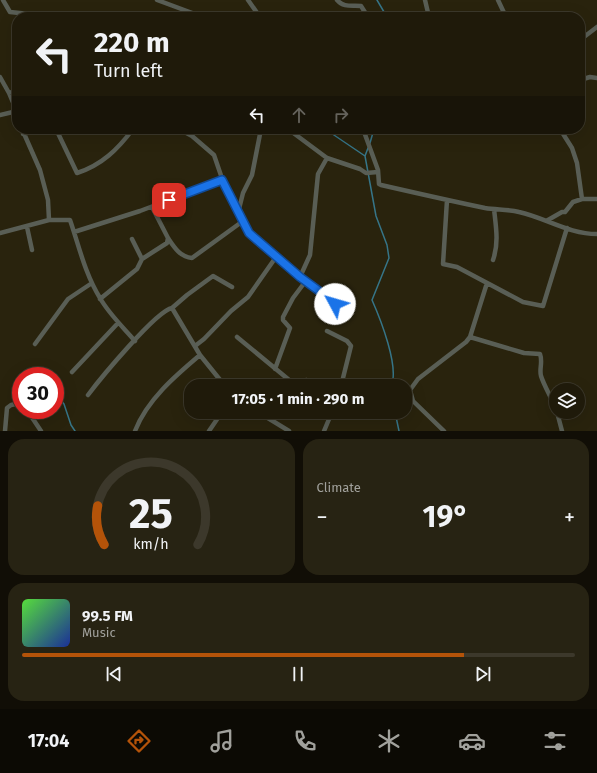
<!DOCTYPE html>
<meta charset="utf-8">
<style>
:root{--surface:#1f1a0a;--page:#272313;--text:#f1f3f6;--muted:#a1a19c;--line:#3c382b;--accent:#b45309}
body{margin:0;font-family:"Fira Sans",sans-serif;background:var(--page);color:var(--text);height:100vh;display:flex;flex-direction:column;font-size:15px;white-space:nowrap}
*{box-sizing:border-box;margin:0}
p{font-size:13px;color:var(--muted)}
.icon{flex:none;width:22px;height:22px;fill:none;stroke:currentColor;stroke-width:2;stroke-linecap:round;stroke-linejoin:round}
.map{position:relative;height:431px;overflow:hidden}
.panel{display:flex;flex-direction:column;gap:8px;padding:8px;background:#110e06;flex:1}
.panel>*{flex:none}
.hud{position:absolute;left:12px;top:12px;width:573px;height:122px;border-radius:16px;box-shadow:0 4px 16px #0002,0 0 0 1px var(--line);background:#1f1a0a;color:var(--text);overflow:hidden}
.fabs{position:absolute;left:549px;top:383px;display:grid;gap:8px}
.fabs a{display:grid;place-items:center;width:36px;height:36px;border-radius:50%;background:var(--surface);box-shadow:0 4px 16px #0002,0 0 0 1px var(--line);font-size:20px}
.speed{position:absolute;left:12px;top:367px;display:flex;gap:8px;font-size:20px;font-weight:700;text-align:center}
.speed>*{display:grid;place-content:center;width:52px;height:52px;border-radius:50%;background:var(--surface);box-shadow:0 4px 16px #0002,0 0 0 1px var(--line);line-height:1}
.speed .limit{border:6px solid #d22;background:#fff;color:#111}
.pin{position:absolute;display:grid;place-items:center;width:34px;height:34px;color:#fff;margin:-17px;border-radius:8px;box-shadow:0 2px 6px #0006}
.me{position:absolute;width:44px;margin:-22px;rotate:309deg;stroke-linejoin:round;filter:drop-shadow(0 0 3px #0008)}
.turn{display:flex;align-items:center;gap:14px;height:84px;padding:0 16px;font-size:18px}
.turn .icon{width:52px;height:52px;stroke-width:2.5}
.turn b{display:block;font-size:28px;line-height:34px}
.lanes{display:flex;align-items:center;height:38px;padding:0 16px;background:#0003;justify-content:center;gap:20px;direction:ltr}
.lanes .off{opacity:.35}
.big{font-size:30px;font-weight:700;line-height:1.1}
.panel .widget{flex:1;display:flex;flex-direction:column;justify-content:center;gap:6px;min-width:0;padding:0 14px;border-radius:16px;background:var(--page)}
.panel .dial{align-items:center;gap:0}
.dial svg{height:104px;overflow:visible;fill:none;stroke:var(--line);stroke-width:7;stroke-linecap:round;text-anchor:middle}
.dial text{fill:var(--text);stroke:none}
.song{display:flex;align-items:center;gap:12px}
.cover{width:48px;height:48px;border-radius:6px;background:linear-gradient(135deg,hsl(110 70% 55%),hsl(230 70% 35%))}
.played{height:4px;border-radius:2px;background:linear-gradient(90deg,var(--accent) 80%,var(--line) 80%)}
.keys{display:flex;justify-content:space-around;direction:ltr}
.heat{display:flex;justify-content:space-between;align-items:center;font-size:22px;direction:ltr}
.panel .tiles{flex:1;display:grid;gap:8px;grid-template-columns:1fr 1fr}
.widget:last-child{grid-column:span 2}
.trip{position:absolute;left:184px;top:379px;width:228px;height:40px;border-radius:16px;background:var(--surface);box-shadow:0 4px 16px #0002,0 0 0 1px var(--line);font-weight:700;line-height:40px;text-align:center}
.dock{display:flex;height:64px;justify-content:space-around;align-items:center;background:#0c0a04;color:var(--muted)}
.dock .icon{width:28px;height:28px}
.dock .current{color:var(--accent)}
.dock b{font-size:18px;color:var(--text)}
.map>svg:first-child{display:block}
</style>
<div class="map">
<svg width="597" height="431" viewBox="0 0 597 431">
<rect width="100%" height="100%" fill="#29230d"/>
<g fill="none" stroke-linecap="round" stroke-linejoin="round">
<path stroke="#367588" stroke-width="1.5" d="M377,0L387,17
M325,129L365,156
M370,143L374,129
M368,148L365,156L376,216L387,245L389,258L372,300C380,318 400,368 391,386
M36,376H37
M55,393L64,404L71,425L75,431
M395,412L399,431"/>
<path stroke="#595e55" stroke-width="4.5" d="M3,0L10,12L29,14L31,17
M157,0L203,17
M248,0L260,17
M337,0C344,8 352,5 361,6L368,17
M425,0L429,17
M498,0L506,17
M287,17L288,15H304L313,17
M580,40L597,27
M0,77L9,93L17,112
M580,80L590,77L597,78
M9,93L17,90
M0,115L17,111
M22,129L40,170L48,200L49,220
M56,129L77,173C102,165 118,149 133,129
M179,129L192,136L214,155L228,196L249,233L305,282L330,299L337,309
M288,129L327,158L360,169L366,173L378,172
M363,129L378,170L379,184L381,185C416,193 451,201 485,208C496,210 508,209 519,212C546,218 569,234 597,234
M560,129L572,148L577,163L582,199
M23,134L42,129
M447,200L443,264L457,267L523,302L543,306L567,228
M238,213L243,193L252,175L261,129
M548,220L562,212H565L573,202L582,199H597
M27,227L32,250
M74,232L140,211L222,180
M0,233L49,220H70C79,246 85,274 100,298C109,314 123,327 135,341
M168,238C174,247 180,257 192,258L243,221
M132,239L142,259
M493,260C499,243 496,227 494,209
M300,277L310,255L318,174L327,158
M100,299L137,269L142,259L167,243L168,238L152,207
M172,308L187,295L213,276L232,287
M327,331L347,341L351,346L341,386
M237,337L294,384L299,385L306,380L325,386
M470,337L524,353L540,354C543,362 539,369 541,376C545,388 552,398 556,410
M35,344L68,299L92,283
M195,346L204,339L231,311L248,297L276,257
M275,369L290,328L283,320V317L293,298L305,282
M72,372L118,323
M88,395C100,379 156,311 172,308L200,355L225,386
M27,410L41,431
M258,412L289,431
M557,412L562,431
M5,431L7,408L11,405L21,403
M135,431C147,400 175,376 200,355
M209,431L222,412
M324,431L332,412
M444,431L413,401L410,390L418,379L466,342L470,337L487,283"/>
</g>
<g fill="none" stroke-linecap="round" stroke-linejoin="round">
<g stroke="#114b97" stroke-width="10">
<path id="route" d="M169,200L222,180L249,233L300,277L330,299L335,304"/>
</g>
<use href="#route" stroke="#1a73e8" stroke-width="7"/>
</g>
</svg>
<div class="fabs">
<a><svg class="icon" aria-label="layers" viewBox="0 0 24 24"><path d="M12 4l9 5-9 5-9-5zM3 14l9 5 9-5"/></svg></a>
</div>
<div class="speed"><div class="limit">30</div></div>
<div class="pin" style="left:169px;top:200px;background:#d93025"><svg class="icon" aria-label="arrive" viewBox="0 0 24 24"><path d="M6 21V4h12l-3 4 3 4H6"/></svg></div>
<svg class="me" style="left:335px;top:304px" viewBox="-20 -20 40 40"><circle r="19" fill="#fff"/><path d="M0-13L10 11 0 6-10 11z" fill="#1a73e8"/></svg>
<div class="trip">17:05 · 1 min · 290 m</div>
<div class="hud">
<div class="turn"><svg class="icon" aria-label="left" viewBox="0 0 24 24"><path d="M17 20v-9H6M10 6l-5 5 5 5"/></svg><div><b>220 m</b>Turn left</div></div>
<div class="lanes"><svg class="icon" aria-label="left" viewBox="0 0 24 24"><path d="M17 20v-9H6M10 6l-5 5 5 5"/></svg><svg class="icon off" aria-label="ahead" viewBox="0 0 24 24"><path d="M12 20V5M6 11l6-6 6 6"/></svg><svg class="icon off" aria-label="right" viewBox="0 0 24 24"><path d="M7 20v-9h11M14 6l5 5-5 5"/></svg></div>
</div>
</div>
<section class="panel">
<div class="tiles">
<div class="widget dial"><svg viewBox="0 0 100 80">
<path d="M14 69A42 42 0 1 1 86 69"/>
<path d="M14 69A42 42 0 0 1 9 39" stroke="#b45309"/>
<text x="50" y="56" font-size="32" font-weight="700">25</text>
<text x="50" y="72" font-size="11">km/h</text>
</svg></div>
<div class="widget"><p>Climate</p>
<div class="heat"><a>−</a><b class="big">19°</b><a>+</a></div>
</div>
<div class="widget">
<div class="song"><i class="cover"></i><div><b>99.5 FM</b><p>Music</p></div></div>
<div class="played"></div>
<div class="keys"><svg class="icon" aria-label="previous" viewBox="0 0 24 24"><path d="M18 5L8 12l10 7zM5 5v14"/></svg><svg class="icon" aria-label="pause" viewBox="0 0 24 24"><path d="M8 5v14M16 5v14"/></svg><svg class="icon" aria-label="next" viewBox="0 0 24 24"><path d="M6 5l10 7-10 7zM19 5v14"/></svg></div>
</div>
</div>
</section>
<nav class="dock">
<b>17:04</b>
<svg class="icon current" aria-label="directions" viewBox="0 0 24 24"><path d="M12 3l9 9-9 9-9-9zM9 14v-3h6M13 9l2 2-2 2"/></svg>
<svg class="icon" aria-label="music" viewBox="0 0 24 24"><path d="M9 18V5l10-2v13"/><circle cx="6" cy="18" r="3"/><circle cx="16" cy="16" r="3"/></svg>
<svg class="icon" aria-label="phone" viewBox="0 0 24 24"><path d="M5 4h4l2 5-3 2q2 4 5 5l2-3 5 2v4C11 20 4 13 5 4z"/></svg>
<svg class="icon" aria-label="climate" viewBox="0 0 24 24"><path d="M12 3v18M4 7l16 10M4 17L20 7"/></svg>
<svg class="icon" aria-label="car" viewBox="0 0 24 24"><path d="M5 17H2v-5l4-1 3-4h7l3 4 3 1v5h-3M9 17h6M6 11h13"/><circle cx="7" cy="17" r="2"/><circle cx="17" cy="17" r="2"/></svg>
<svg class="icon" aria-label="filters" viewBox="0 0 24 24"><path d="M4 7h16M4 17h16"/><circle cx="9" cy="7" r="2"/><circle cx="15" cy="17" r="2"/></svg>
</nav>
